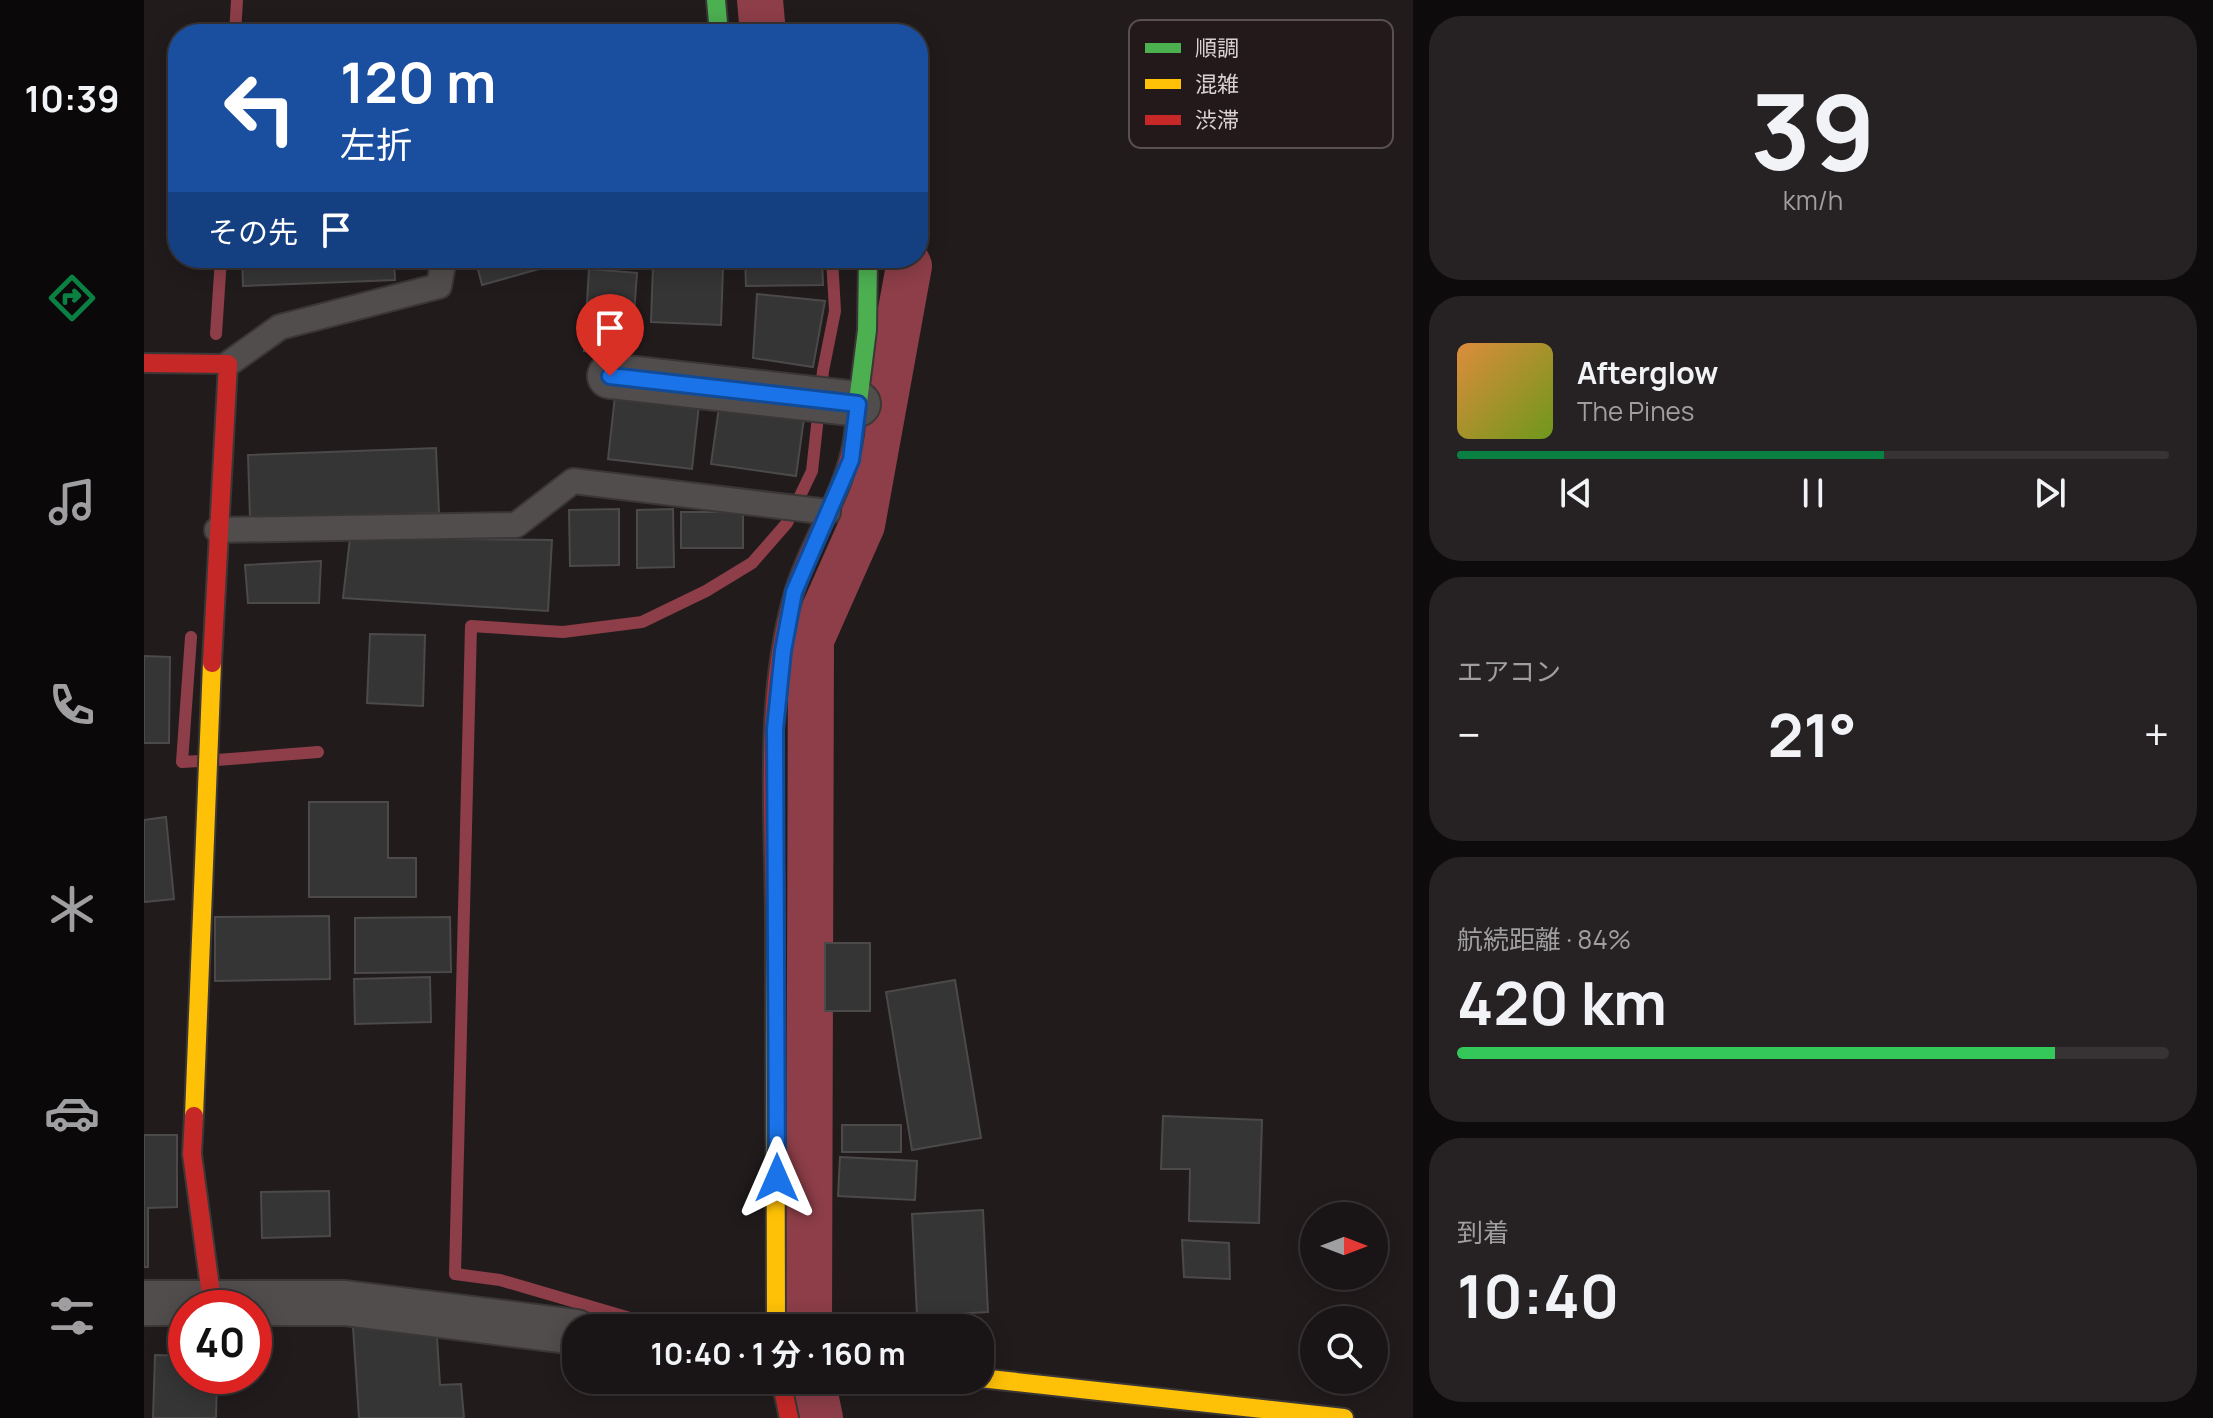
<!DOCTYPE html>
<html lang="ja">
<meta charset="utf-8">
<style>
:root{--surface:#191415;--page:#262122;--text:#f1f3f6;--muted:#9f9ea0;--line:#373334;--accent:#0b8043}
body{margin:0;font-family:Manrope,"Noto Sans JP",sans-serif;background:var(--page);color:var(--text);height:100vh;display:flex;flex-direction:column;font-size:30px;white-space:nowrap}
*{box-sizing:border-box;margin:0}
p{font-size:26px;color:var(--muted)}
.icon{flex:none;width:44px;height:44px;fill:none;stroke:currentColor;stroke-width:2;stroke-linecap:round;stroke-linejoin:round}
.map{position:relative;flex:1;overflow:hidden}
.drawer{display:flex;flex-direction:column;gap:16px;padding:16px;background:#0e0b0c;width:800px}
.drawer>*{flex:none}
.hud{position:absolute;left:24px;top:24px;width:760px;height:244px;border-radius:32px;box-shadow:0 4px 20px #0003,0 0 0 2px var(--line);background:#1a4fa0;color:#fff;overflow:hidden}
.needle{width:52px;rotate:90deg}
.tools{position:absolute;left:1156px;top:1202px;display:grid;gap:16px}
.tools a{display:grid;place-items:center;width:88px;height:88px;border-radius:50%;background:var(--surface);box-shadow:0 4px 20px #0003,0 0 0 2px var(--line);font-size:40px}
.speed{position:absolute;left:24px;top:1290px;display:flex;gap:16px;font-size:40px;font-weight:700;text-align:center}
.speed>*{display:grid;place-content:center;width:104px;height:104px;border-radius:50%;background:var(--surface);box-shadow:0 4px 20px #0003,0 0 0 2px var(--line);line-height:1}
.speed .limit{border:12px solid #d22;background:#fff;color:#111}
.pin{position:absolute;display:grid;place-items:center;width:68px;height:68px;color:#fff;margin:-82px -34px;border-radius:50% 50% 50% 0;rotate:-45deg;box-shadow:0 0 8px #0007}
.pin .icon{rotate:45deg}
.me{position:absolute;width:88px;margin:-44px;rotate:0deg;stroke-linejoin:round;filter:drop-shadow(0 0 6px #0008)}
.turn{display:flex;align-items:center;gap:28px;height:168px;padding:0 40px;font-size:36px}
.turn .icon{width:104px;height:104px;stroke-width:2.5}
.turn b{display:block;font-size:56px;line-height:68px}
.then{display:flex;align-items:center;height:76px;padding:0 40px;background:#0003;gap:16px;font-size:30px}
.big{font-size:60px;font-weight:700;line-height:1.1}
.drawer .widget{flex:1;display:flex;flex-direction:column;justify-content:center;gap:12px;min-width:0;padding:0 28px;border-radius:32px;background:var(--page)}
.drawer .dial{align-items:center;gap:0}
.dial b{font-size:104px;line-height:1}
.song{display:flex;align-items:center;gap:24px}
.cover{width:96px;height:96px;border-radius:12px;background:linear-gradient(135deg,hsl(30 70% 55%),hsl(80 70% 35%))}
.played{height:8px;border-radius:4px;background:linear-gradient(90deg,var(--accent) 60%,var(--line) 60%)}
.keys{display:flex;justify-content:space-around;direction:ltr}
.heat{display:flex;justify-content:space-between;align-items:center;font-size:44px;direction:ltr}
.charge{height:12px;border-radius:6px;background:linear-gradient(90deg,#34c759 84%,var(--line) 0)}
.trip{position:absolute;left:418px;top:1314px;width:432px;height:80px;border-radius:32px;background:var(--surface);box-shadow:0 4px 20px #0003,0 0 0 2px var(--line);font-weight:700;line-height:80px;text-align:center}
main{display:flex;flex:1;min-height:0}
.tab-bar{display:flex;flex-direction:column;width:144px;justify-content:space-around;align-items:center;background:#0a0808;color:var(--muted)}
.tab-bar .icon{width:56px;height:56px}
.tab-bar .on{color:var(--accent)}
.tab-bar b{font-size:36px;color:var(--text)}
.map>svg:first-child{display:block}
</style>
<main>
<nav class="tab-bar">
<b>10:39</b>
<svg class="icon on" aria-label="directions" viewBox="0 0 24 24"><path d="M12 3l9 9-9 9-9-9zM9 14v-3h6M13 9l2 2-2 2"/></svg>
<svg class="icon" aria-label="music" viewBox="0 0 24 24"><path d="M9 18V5l10-2v13"/><circle cx="6" cy="18" r="3"/><circle cx="16" cy="16" r="3"/></svg>
<svg class="icon" aria-label="phone" viewBox="0 0 24 24"><path d="M5 4h4l2 5-3 2q2 4 5 5l2-3 5 2v4C11 20 4 13 5 4z"/></svg>
<svg class="icon" aria-label="climate" viewBox="0 0 24 24"><path d="M12 3v18M4 7l16 10M4 17L20 7"/></svg>
<svg class="icon" aria-label="car" viewBox="0 0 24 24"><path d="M5 17H2v-5l4-1 3-4h7l3 4 3 1v5h-3M9 17h6M6 11h13"/><circle cx="7" cy="17" r="2"/><circle cx="17" cy="17" r="2"/></svg>
<svg class="icon" aria-label="filters" viewBox="0 0 24 24"><path d="M4 7h16M4 17h16"/><circle cx="9" cy="7" r="2"/><circle cx="15" cy="17" r="2"/></svg>
</nav>
<div class="map">
<svg width="1269" height="1418" viewBox="0 0 1269 1418">
<rect width="100%" height="100%" fill="#211b1c"/>
<g fill="none" stroke-linecap="round" stroke-linejoin="round">
<path stroke="#8d3e48" stroke-width="12" d="M91,34L93,0
M72,334L77,258
M47,637L38,762L55,761
M73,760L174,752
M503,1323L356,1280L311,1274L327,626L419,632L498,622L562,591L608,563L643,523L668,471L679,371L691,311L688,258"/>
<path stroke="#8d3e48" stroke-width="46" d="M616,0L619,34
M665,1328L667,640L718,525L765,266L761,258
M668,1380L676,1418"/>
</g>
<path fill="#363536" stroke="#4b494a" stroke-width="2" d="M98,258H250L251,280L99,286Z
M331,258H408L409,265L338,285Z
M601,258H678L679,285L602,286Z
M509,265L579,268L577,325L507,322Z
M445,269L493,273L487,355L440,351Z
M613,294L681,301L669,367L609,358Z
M471,396L555,405L548,469L464,459Z
M576,400L661,411L652,476L567,464Z
M292,448L295,513L106,518L104,455Z
M475,509V565L426,566L425,510Z
M529,509L530,567L493,568V510Z
M537,512H599V548H537Z
M206,538L408,540L404,611L199,598Z
M177,561L175,603H104L101,565Z
M226,634L281,635L279,706L223,703Z
M0,656L26,657L25,743H0Z
M165,802H244V858H272V897H165Z
M22,817L30,899L0,902V820Z
M185,916L186,979L71,981V917Z
M306,917L307,972L211,973V918Z
M681,943H726V1011H681Z
M286,977L287,1022L211,1024L210,979Z
M811,980L837,1138L768,1150L742,992Z
M1019,1116L1118,1120L1115,1223L1045,1221L1046,1169H1017Z
M698,1125H757V1152H698Z
M0,1135H33V1207L4,1208V1267H0Z
M696,1157L773,1161L771,1200L694,1196Z
M185,1191L186,1236L118,1238L117,1192Z
M839,1210L844,1312L773,1316L768,1214Z
M1038,1240L1085,1243L1086,1279L1040,1277Z
M292,1321L296,1385L317,1384L320,1418H215L209,1327Z
M11,1355L42,1356V1376H73L72,1418H9Z"/>
<g fill="none" stroke-linecap="round" stroke-linejoin="round">
<g stroke="#3b3737" stroke-width="28">
<path id="lane" d="M84,364L136,327L295,286L300,258
M73,530L372,525L429,481L684,512"/>
</g>
<g stroke="#3b3737" stroke-width="48">
<path id="street" d="M466,376L714,404
M0,1303H201L432,1332"/>
</g>
<g stroke="#3b3737" stroke-width="22">
<path id="fast" d="M572,0L575,34
M710,434L723,330L724,258"/>
</g>
<g stroke="#3b3737" stroke-width="22">
<path id="slow" d="M631,927L632,1328
M50,1116L68,663
M836,1378L1200,1418"/>
</g>
<g stroke="#3b3737" stroke-width="22">
<path id="jam" d="M0,363L84,364L68,663
M631,927C631,818 619,699 650,593C666,538 703,491 710,434
M50,1116L48,1154L68,1302
M637,1380L645,1418"/>
</g>
<use href="#lane" stroke="#514d4d" stroke-width="24"/>
<use href="#street" stroke="#514d4d" stroke-width="44"/>
<use href="#fast" stroke="#4caf50" stroke-width="18"/>
<use href="#slow" stroke="#ffc107" stroke-width="18"/>
<use href="#jam" stroke="#c62828" stroke-width="18"/>
</g>
<g fill="none" stroke-linecap="round" stroke-linejoin="round">
<g stroke="#114b97" stroke-width="20">
<path id="route" d="M466,376L714,404L707,460L650,592L639,651L631,729L633,1178"/>
</g>
<use href="#route" stroke="#1a73e8" stroke-width="14"/>
</g>
<rect x="985" y="20" width="264" height="128" rx="12" fill="#23191a" stroke="#595051" stroke-width="2"/>
<rect x="1001" y="43" width="36" height="10" fill="#4caf50"/>
<rect x="1001" y="79" width="36" height="10" fill="#ffc107"/>
<rect x="1001" y="115" width="36" height="10" fill="#c62828"/>
<g font-size="22" fill="#d8d1d1">
<text x="1051" y="56">順調</text>
<text x="1051" y="92">混雑</text>
<text x="1051" y="128">渋滞</text>
</g>
</svg>
<div class="tools">
<a><svg class="needle" viewBox="-14 -14 28 28"><path d="M0-13l5 13h-10z" fill="#e53935"/><path d="M0 13l5-13h-10z" fill="#9f9ea0"/></svg></a>
<a><svg class="icon" aria-label="search" viewBox="0 0 24 24"><circle cx="10" cy="10" r="6"/><path d="M15 15l6 6"/></svg></a>
</div>
<div class="speed"><div class="limit">40</div></div>
<div class="pin" style="left:466px;top:376px;background:#d93025"><svg class="icon" aria-label="arrive" viewBox="0 0 24 24"><path d="M6 21V4h12l-3 4 3 4H6"/></svg></div>
<svg class="me" style="left:633px;top:1178px" viewBox="-20 -20 40 40"><path d="M0-17L14 15 0 8-14 15z" fill="#1a73e8" stroke="#fff" stroke-width="4"/></svg>
<div class="trip">10:40 · 1 分 · 160 m</div>
<div class="hud">
<div class="turn"><svg class="icon" aria-label="left" viewBox="0 0 24 24"><path d="M17 20v-9H6M10 6l-5 5 5 5"/></svg><div><b>120 m</b>左折</div></div>
<div class="then">その先<svg class="icon" aria-label="arrive" viewBox="0 0 24 24"><path d="M6 21V4h12l-3 4 3 4H6"/></svg></div>
</div>
</div>
<section class="drawer">
<div class="widget dial"><b>39</b><p>km/h</p></div>
<div class="widget">
<div class="song"><i class="cover"></i><div><b>Afterglow</b><p>The Pines</p></div></div>
<div class="played"></div>
<div class="keys"><svg class="icon" aria-label="previous" viewBox="0 0 24 24"><path d="M18 5L8 12l10 7zM5 5v14"/></svg><svg class="icon" aria-label="pause" viewBox="0 0 24 24"><path d="M8 5v14M16 5v14"/></svg><svg class="icon" aria-label="next" viewBox="0 0 24 24"><path d="M6 5l10 7-10 7zM19 5v14"/></svg></div>
</div>
<div class="widget"><p>エアコン</p>
<div class="heat"><a>−</a><b class="big">21°</b><a>+</a></div>
</div>
<div class="widget"><p>航続距離 · 84%</p><b class="big">420 km</b><div class="charge"></div></div>
<div class="widget"><p>到着</p><b class="big">10:40</b></div>
</section>
</main>
